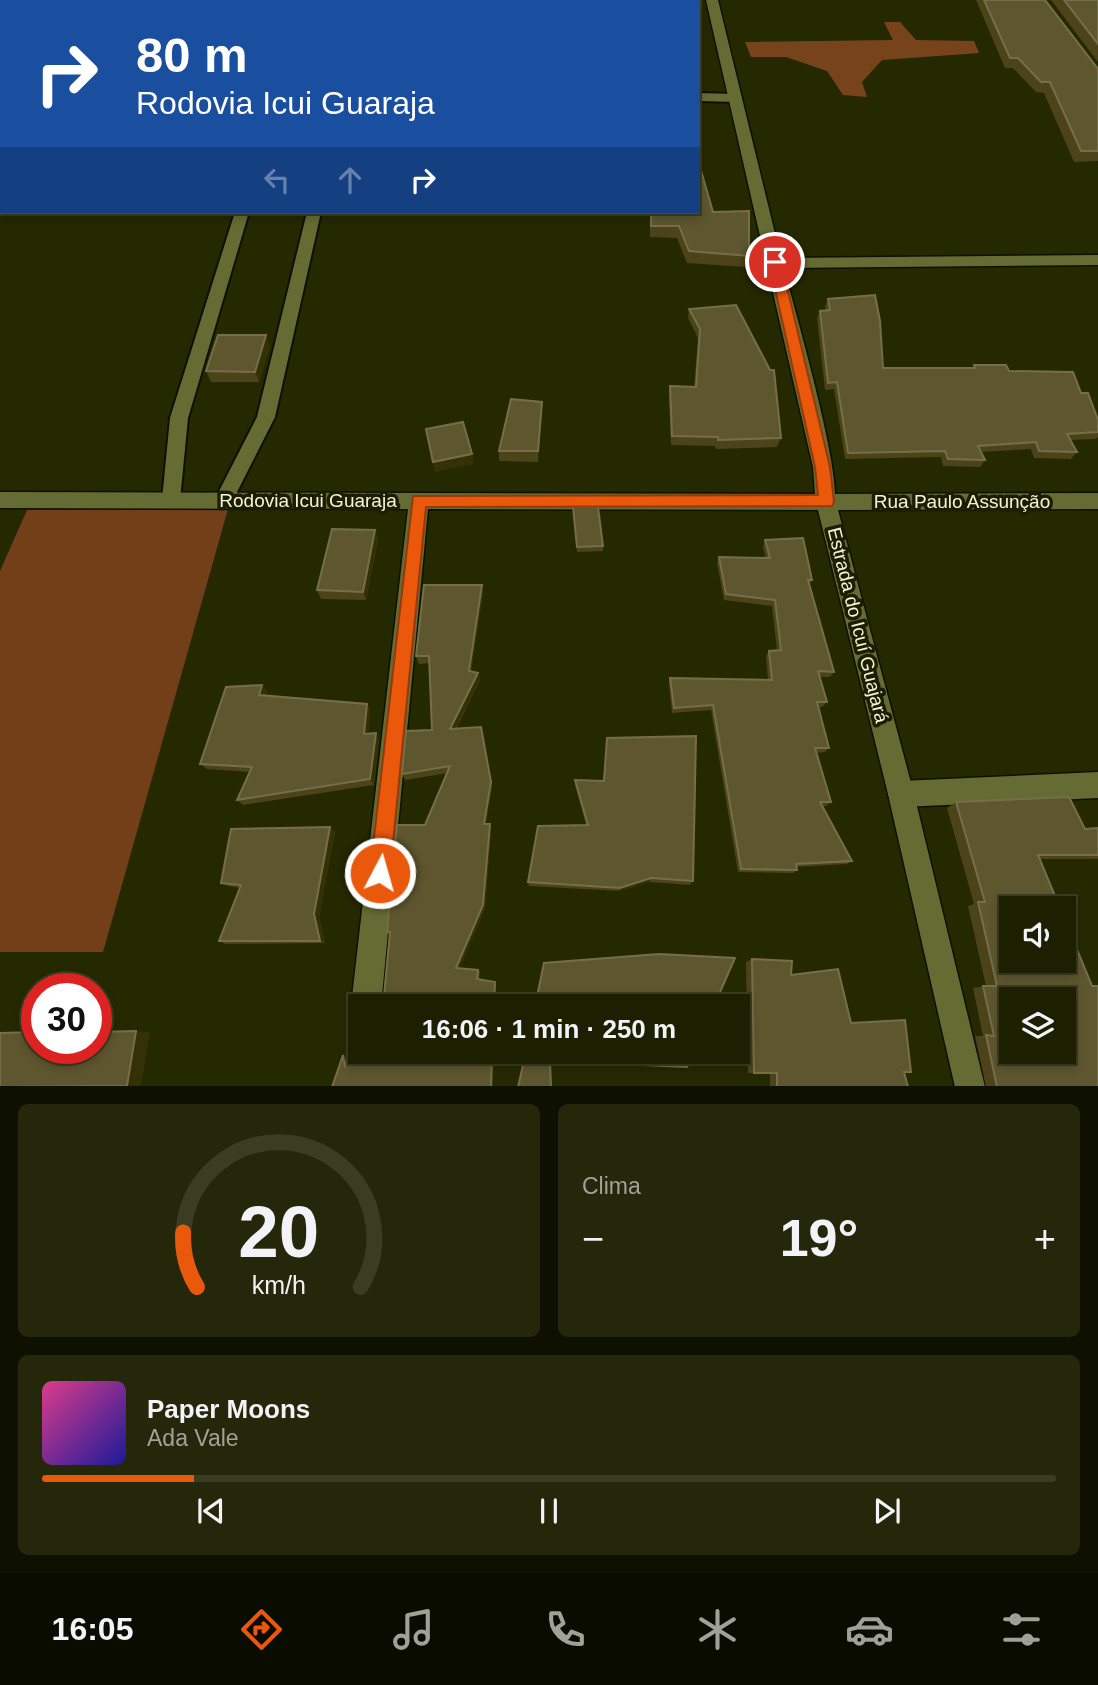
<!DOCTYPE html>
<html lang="pt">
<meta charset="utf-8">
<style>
:root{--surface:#1c1f00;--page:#25270a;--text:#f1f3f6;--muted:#a0a299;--line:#3a3d22;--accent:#ea580c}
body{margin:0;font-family:Helvetica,sans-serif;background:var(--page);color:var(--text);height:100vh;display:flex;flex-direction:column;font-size:26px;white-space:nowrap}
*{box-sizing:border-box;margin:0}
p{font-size:23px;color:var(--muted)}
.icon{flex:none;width:38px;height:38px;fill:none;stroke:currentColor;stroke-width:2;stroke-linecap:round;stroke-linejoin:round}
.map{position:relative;height:1086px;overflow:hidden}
.details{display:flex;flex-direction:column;gap:18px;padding:18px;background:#0f1100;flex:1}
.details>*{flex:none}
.guide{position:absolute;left:0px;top:0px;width:700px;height:214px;box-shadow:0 4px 10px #0003,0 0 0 2px var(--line);background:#1a4fa0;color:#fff;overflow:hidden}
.buttons{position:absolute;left:999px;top:896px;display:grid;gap:14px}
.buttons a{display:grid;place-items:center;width:77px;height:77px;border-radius:0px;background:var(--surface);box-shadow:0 4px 10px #0003,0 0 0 2px var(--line);font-size:35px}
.speed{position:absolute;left:21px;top:973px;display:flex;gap:14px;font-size:35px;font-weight:700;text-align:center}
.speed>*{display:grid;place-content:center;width:91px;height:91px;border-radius:50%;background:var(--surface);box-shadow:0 4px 10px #0003,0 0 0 2px var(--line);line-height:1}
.speed .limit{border:10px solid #d22;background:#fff;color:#111}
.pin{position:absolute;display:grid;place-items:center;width:60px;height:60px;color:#fff;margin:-30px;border:4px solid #fff;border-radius:50%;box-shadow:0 2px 7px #0007}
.me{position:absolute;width:77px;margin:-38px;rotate:6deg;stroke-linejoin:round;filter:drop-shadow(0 0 5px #0008)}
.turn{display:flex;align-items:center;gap:24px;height:147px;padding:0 21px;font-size:32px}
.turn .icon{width:91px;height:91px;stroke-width:2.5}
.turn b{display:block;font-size:49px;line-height:60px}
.lanes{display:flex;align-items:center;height:66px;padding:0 21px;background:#0003;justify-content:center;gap:35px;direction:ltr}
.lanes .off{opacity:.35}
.big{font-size:52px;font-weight:600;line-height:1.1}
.details .tile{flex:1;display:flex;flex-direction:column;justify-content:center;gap:10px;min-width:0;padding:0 24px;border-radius:10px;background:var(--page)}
.details .dial{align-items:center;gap:0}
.dial svg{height:182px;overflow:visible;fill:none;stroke:var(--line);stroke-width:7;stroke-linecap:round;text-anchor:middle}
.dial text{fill:var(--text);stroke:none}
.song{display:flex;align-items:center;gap:21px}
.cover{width:84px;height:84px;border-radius:10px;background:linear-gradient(135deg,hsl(330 70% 55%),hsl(240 70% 35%))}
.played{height:7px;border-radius:4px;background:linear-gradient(90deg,var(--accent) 15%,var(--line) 15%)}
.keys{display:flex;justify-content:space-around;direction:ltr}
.heat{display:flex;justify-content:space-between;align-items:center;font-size:38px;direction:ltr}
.details .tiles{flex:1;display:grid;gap:18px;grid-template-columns:1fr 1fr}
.tile:last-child{grid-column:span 2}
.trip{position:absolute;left:348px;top:994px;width:402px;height:70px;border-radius:0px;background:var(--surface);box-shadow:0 4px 10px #0003,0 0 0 2px var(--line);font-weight:600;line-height:70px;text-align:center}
.dock{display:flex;height:112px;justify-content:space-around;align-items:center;background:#0b0c00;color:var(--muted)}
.dock .icon{width:49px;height:49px}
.dock .current{color:var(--accent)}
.dock b{font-size:32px;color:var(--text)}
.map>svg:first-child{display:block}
</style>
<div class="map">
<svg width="1098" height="1087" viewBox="0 0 1098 1087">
<rect width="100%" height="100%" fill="#252900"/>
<path fill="#723f18" d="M228,509L103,952H0V571L27,510Z"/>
<path fill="#77431a" d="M884,22H900L916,40L974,41L979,53L882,60L862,82L867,97L843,95L827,71L786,57H751L745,42L893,40Z"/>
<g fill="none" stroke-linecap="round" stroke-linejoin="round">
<g stroke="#0e1100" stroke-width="4">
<path id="service" d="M698,93L736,94L742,98L736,102L698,101Z
M235,212H249L188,418L180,500L178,505L171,508L164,505L162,500L170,418Z
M307,212H321L275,417L231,504L224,506L217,504L215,499L257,417Z"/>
</g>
<g stroke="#0e1100" stroke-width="3">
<path id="minor" d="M282,0H294L281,2Z
M706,0H718L781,258L1098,255V265L784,268C793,305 846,484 833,508L826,510L428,509L381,1006H360V1018L356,1016L351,1006L408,509L0,508V492L815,494L813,467Z
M1098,772V798L901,807L892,803L888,794L892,785L901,781Z"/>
</g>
<g stroke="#0e1100" stroke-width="3">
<path id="tertiary" d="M1098,493V509L838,510L914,794L985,1087H955L888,794L816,502L819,496L826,494Z"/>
</g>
<use href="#service" fill="#656c33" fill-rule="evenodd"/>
<use href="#minor" fill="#656c33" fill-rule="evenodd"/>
<use href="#tertiary" fill="#656c33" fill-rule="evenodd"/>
</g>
<path fill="#4c431a" d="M976,0H1045L1098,69V161L1074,162L1044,93L1036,92L1013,68H1005Z
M1051,0H1098V62Z
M650,212H713L749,256L746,267L687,263L677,238L650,237Z
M828,299L883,368H972L974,365L1009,371L1081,393L1098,420V437L1096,439L1070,440L1077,452L1071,459L1034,458L1031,449L981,452L985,460L980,467L943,466L941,457L845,459L834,389L825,390L817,318L820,311H826L825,306Z
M689,309L781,438L777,447L716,449L715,446L671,445L669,395L670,386L694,387L698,338L688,318Z
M270,346L259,382H211L206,371Z
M542,402L538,462L499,461V451Z
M573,507L603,546V551L577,552Z
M378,540L366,600L321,599L317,590Z
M765,540L812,580L809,585L834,672L830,677H820L827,702L822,707H818L829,748L825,752L816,753L831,802L826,806H822L852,861L847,864L796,867L797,870L793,873L738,872L711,710L672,713L669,683L670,678L768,680L766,656L769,651L777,650L772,606L724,600L717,563L719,557L766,558L763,547Z
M483,593L471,672L478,673L480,680L456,729L492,787L486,824L491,829L485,909L459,969L478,970L480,972L479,980L495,982L496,983L495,1006H383L390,935L387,932L425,825L448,773L405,780L402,774L432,730L429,663L419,664L416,656Z
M262,685L267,692L266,695L367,704L370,710L368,734L379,739L374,785L243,805L237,800L250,772L207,769L200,764Z
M607,738L693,881L690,885L649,882L619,891L529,886L528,882L586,825L575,785V780L603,781Z
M956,802L1085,829L1098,828V859H1040L1098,1087H986L975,1036H983L973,988L986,986L968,906L974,904L947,808Z
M335,832L319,917L325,943L226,944L219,941L240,888L228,886L221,883Z
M752,959L791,975L851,1023L904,1072L908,1087H770V1073H748L746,962Z"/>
<path fill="#353107" d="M266,335L270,346L259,382L255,372Z
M542,402V412L538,462V451Z
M472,454L474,464L435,472L433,462Z
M375,530L378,540L366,600L363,592Z
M482,585L483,593L470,679L469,671Z
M478,673L480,680L452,735L450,729Z
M262,685L267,692L264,701L259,695Z
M367,704L370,710L368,740L364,734Z
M481,727L492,787L485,829L484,824Z
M376,733L379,739L374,785L370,779Z
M490,824L491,829L485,909L459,970L456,968Z
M330,827L335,832L319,917L325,943L320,941L314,914Z
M651,878L649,882L619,891L620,888Z
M495,982L496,983L495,1006H494Z
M136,1031L150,1032L141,1085L127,1086Z
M492,1052H494L493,1087H491Z
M343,1055H348L350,1067H345Z"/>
<path fill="#5e562e" stroke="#756f49" stroke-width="2" fill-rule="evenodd" d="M145,0H235L234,2H144Z
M490,0H598V2H489Z
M984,0H1045L1098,69V151H1081L1050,82H1041L1018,58H1010Z
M1064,0H1098V44Z
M698,160L713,212L749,211V256L689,251L679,226H651V212H698Z
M875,295L880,321L883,368H975L974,365H1006L1009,371L1073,372L1081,393H1088L1098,420V432L1067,434L1077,452L1039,451L1036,442L978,446L985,460L948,459L945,451L848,453L837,382L828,383L820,311L830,310L828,299Z
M736,305L770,370H774L781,438L718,440V437L672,436L670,386L696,387L700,329L689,309Z
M218,335H266L255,372L206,371Z
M511,399L542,402L538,451H499Z
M463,422L472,454L433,462L426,429Z
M573,507H598L603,546L577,547Z
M332,529L375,530L363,592L317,590Z
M803,538L812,580H808L834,672L818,671L827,702H817L829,748H815L831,802H820L852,861L796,864L797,870L741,869L713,705L674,708L670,678L772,680L769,651L781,650L775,600L726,594L719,557L770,558L765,540Z
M424,585H482L469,671L478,673L450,729L481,727L491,782L484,824H490L483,905L456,968L478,970L477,979L495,982L494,1006H383L390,932H387L397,825H425L450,766L402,774L406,731L432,730L429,656H416Z
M262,685L259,695L367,704L364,734L376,733L370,779L237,800L252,767L200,764L226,687Z
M696,736L693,881L651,878L620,888L528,882L538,826L588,825L575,780L604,781L607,738Z
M1069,797L1085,829L1098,828V855H1038L1060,908H1012V961H1064V918L1092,986H1098V1087H997L986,1035L994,1036L983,986H997L978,902H985L956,802ZM1012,999H1064V1052H1012Z
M330,827L314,914L320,941H219L241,885L221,883L231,829Z
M659,954L735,958L714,1006H535L544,963Z
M752,959L792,961L791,975L838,969L851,1023L905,1020L911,1072H904L908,1087H777V1073H754Z
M136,1031L127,1086L0,1087V1033L37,1032V1048H96V1032Z
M352,1040H360V1052H492L491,1087H332L343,1055L345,1067Z
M526,1052H693L687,1067L550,1061L551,1087H518Z"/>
<path fill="#ea580c" stroke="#983908" stroke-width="2" d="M775,259L781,262L830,467L834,502L832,506L426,507L390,873L387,880L380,883L373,880L370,873L413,496L818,495L815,467L769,262Z"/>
<g text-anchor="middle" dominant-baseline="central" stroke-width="7" stroke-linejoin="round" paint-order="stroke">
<g font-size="19" fill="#f0f5d6" stroke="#1c1e02">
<text x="308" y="500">Rodovia Icui Guaraja</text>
<text x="962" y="501">Rua Paulo Assunção</text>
<text transform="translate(858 625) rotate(76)">Estrada do Icuí Guajará</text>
</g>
</g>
</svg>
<div class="buttons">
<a><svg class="icon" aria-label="sound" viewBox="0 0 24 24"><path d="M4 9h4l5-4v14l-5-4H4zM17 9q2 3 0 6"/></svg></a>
<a><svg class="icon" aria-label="layers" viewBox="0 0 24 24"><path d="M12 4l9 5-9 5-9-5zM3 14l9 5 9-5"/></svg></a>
</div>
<div class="speed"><div class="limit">30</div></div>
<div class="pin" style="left:775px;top:262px;background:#d93025"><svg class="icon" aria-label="arrive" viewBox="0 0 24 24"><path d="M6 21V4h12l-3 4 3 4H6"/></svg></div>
<svg class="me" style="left:380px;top:873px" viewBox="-20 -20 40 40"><circle r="17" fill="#ea580c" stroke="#fff" stroke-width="3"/><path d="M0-11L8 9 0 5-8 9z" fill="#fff"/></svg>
<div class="trip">16:06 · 1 min · 250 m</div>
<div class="guide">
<div class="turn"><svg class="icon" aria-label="right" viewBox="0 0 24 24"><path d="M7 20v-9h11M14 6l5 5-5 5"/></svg><div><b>80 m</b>Rodovia Icui Guaraja</div></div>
<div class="lanes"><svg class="icon off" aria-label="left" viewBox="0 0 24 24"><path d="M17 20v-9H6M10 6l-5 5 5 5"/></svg><svg class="icon off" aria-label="ahead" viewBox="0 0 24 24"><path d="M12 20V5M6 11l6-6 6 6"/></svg><svg class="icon" aria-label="right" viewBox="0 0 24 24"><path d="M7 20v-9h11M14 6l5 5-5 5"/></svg></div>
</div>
</div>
<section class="details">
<div class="tiles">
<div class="tile dial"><svg viewBox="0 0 100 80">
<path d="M14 69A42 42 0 1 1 86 69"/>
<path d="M14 69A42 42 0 0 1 8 45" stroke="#ea580c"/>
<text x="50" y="56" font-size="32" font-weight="700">20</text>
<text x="50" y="72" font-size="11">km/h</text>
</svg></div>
<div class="tile"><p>Clima</p>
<div class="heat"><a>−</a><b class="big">19°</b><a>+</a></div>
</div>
<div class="tile">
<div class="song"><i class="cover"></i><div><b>Paper Moons</b><p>Ada Vale</p></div></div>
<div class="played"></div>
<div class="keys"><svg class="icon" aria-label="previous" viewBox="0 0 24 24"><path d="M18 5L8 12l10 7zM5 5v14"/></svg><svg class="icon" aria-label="pause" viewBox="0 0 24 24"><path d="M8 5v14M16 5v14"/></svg><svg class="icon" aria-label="next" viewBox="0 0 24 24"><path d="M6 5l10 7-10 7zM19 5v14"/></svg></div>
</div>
</div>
</section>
<nav class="dock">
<b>16:05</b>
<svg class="icon current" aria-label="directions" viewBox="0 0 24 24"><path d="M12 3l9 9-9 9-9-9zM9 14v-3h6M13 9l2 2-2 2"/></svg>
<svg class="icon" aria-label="music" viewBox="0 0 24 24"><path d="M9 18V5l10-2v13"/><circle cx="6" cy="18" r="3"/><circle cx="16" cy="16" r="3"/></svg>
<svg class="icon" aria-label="phone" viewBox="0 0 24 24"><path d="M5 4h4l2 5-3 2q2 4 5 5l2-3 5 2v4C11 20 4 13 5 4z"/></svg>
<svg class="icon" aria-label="climate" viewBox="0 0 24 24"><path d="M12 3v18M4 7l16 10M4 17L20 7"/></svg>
<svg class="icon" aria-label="car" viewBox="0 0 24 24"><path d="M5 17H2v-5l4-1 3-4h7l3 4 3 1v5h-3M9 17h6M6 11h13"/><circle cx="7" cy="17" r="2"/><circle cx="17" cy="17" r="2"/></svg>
<svg class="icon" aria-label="filters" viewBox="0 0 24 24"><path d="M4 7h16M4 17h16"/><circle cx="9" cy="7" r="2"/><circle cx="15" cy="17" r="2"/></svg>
</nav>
